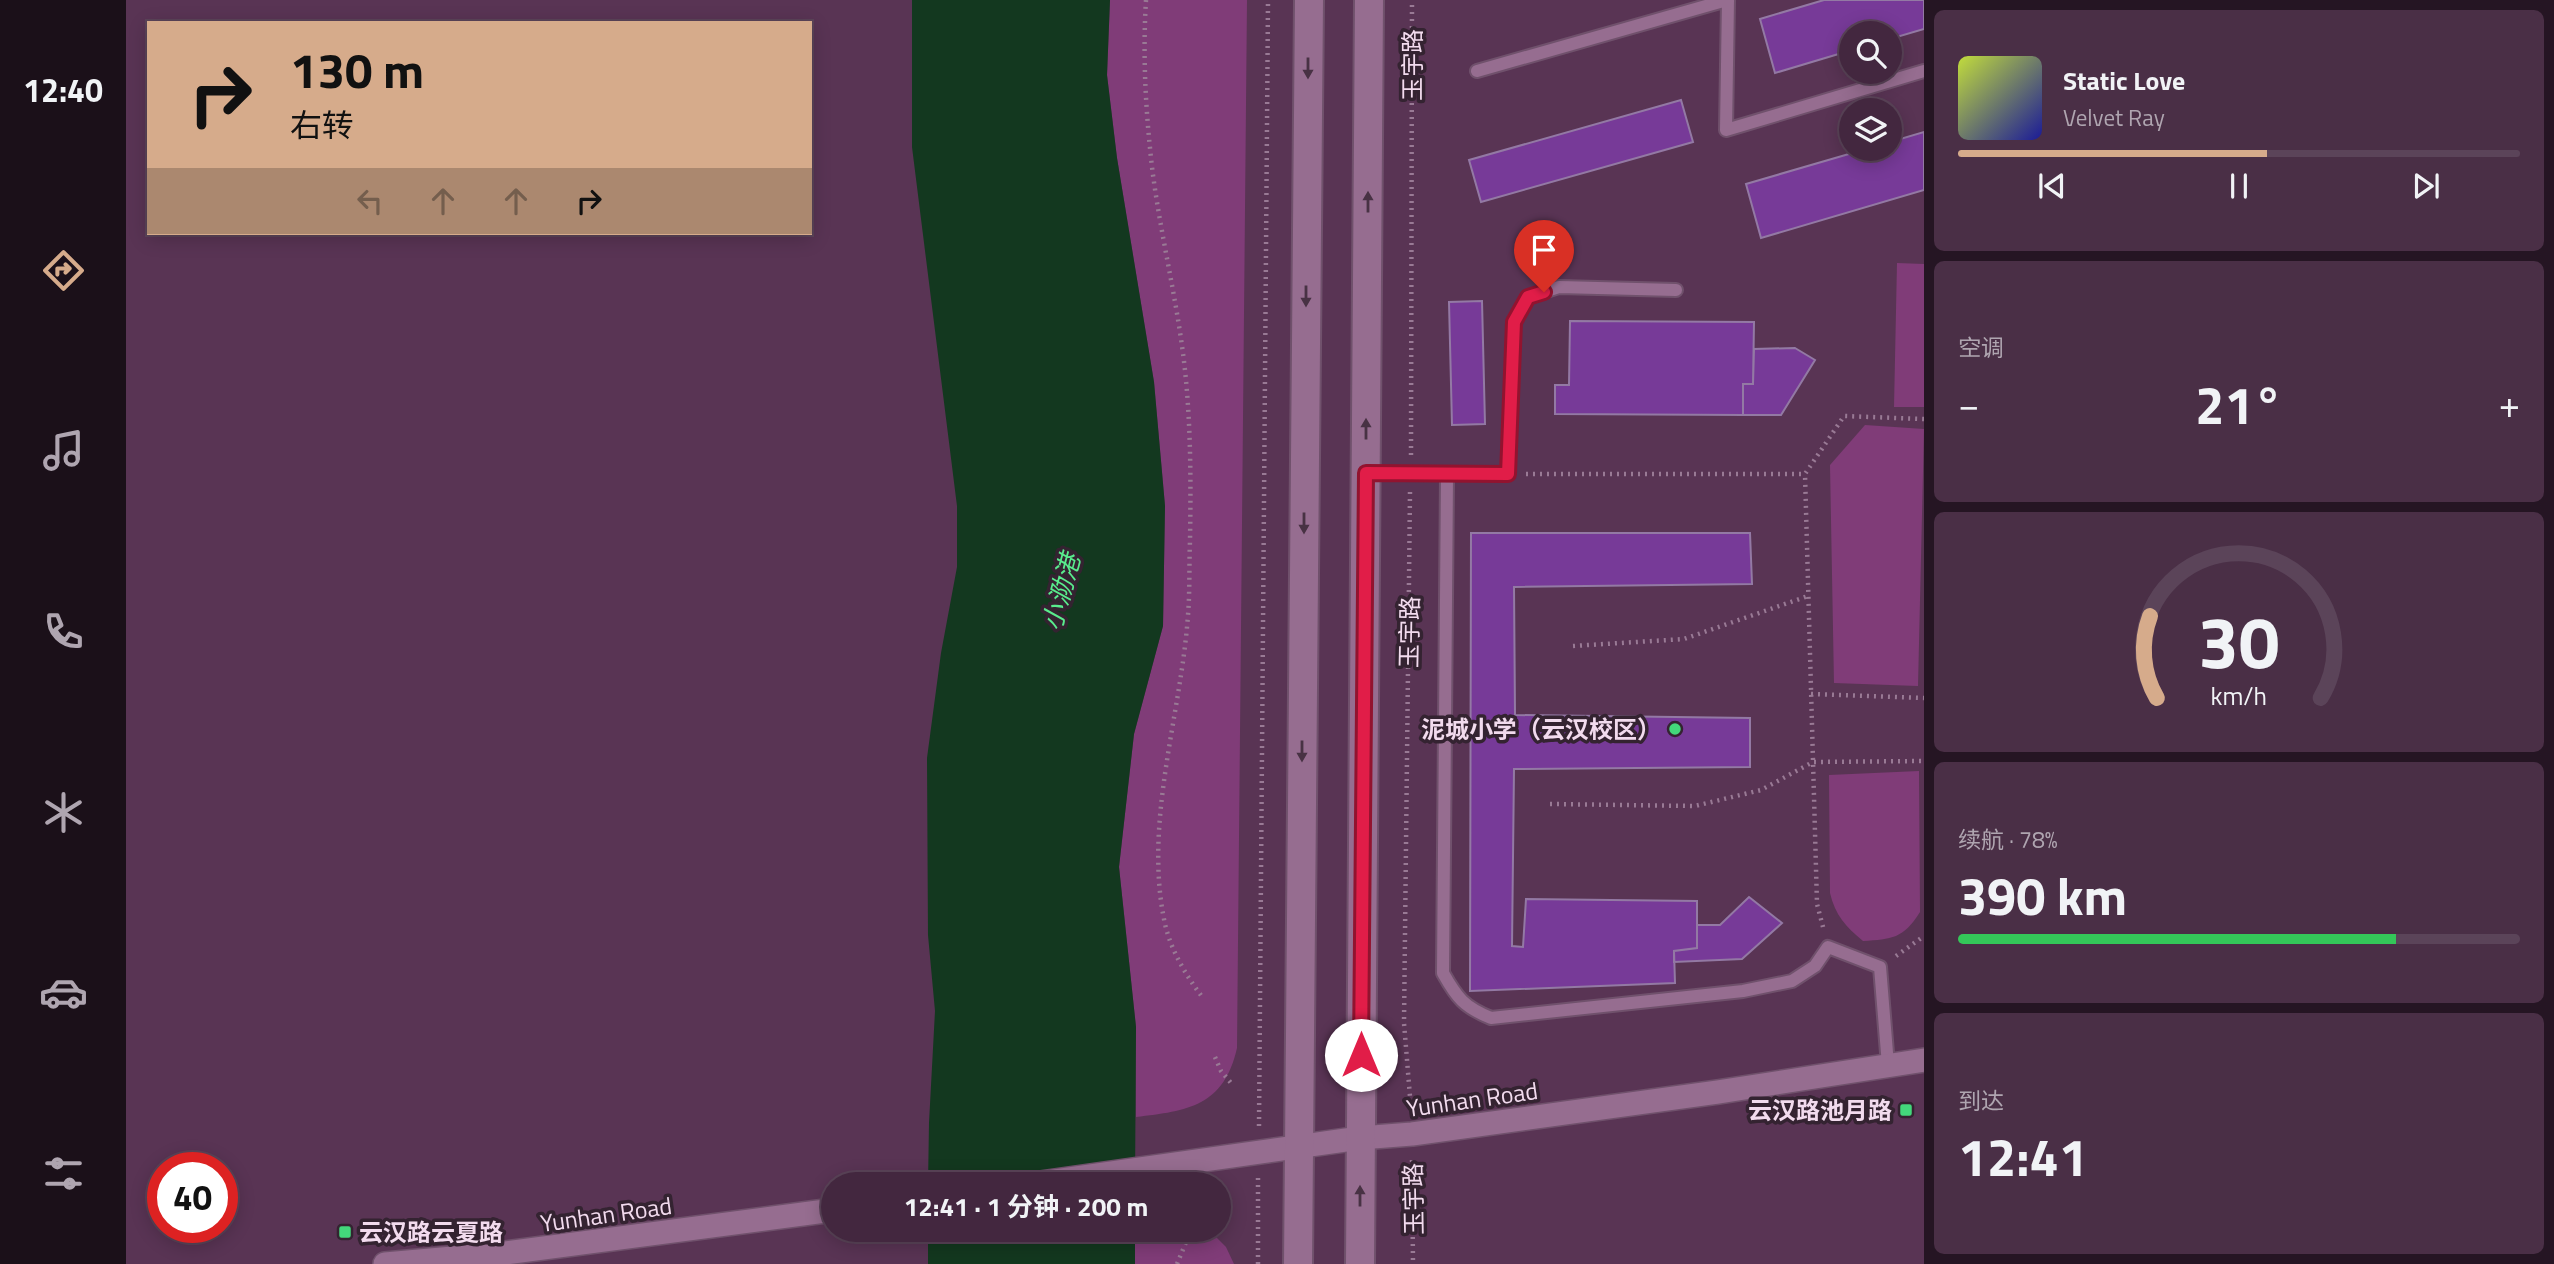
<!DOCTYPE html>
<html lang="zh">
<meta charset="utf-8">
<style>
:root{--surface:#43273f;--page:#4a2f46;--text:#f1f3f6;--muted:#afa5b0;--line:#5b4459;--accent:#d6ab8b}
body{margin:0;font-family:"Titillium Web","Noto Sans SC",sans-serif;background:var(--page);color:var(--text);height:100vh;display:flex;flex-direction:column;font-size:26px;white-space:nowrap}
*{box-sizing:border-box;margin:0}
p{font-size:23px;color:var(--muted)}
.icon{flex:none;width:38px;height:38px;fill:none;stroke:currentColor;stroke-width:2;stroke-linecap:round;stroke-linejoin:round}
.map{position:relative;flex:1;overflow:hidden}
.panel{display:flex;flex-direction:column;gap:10px;padding:10px;background:#251523;width:630px}
.panel>*{flex:none}
.guide{position:absolute;left:21px;top:21px;width:665px;height:214px;border-radius:0px;box-shadow:0 4px 18px #0003,0 0 0 2px var(--line);background:#d6ab8b;color:#111;overflow:hidden}
.fabs{position:absolute;left:1713px;top:21px;display:grid;gap:14px}
.fabs a{display:grid;place-items:center;width:63px;height:63px;border-radius:50%;background:var(--surface);box-shadow:0 4px 18px #0003,0 0 0 2px var(--line);font-size:35px}
.speed{position:absolute;left:21px;top:1152px;display:flex;gap:14px;font-size:35px;font-weight:700;text-align:center}
.speed>*{display:grid;place-content:center;width:91px;height:91px;border-radius:50%;background:var(--surface);box-shadow:0 4px 18px #0003,0 0 0 2px var(--line);line-height:1}
.speed .limit{border:10px solid #d22;background:#fff;color:#111}
.pin{position:absolute;display:grid;place-items:center;width:60px;height:60px;color:#fff;margin:-72px -30px;border-radius:50% 50% 50% 0;rotate:-45deg;box-shadow:0 0 7px #0007}
.pin .icon{rotate:45deg}
.me{position:absolute;width:77px;margin:-38px;rotate:0deg;stroke-linejoin:round;filter:drop-shadow(0 0 5px #0008)}
.turn{display:flex;align-items:center;gap:24px;height:147px;padding:0 28px;font-size:32px}
.turn .icon{width:91px;height:91px;stroke-width:2.5}
.turn b{display:block;font-size:49px;line-height:60px}
.lanes{display:flex;align-items:center;height:66px;padding:0 28px;background:#0003;justify-content:center;gap:35px;direction:ltr}
.lanes .off{opacity:.35}
.big{font-size:52px;font-weight:700;line-height:1.1}
.panel .widget{flex:1;display:flex;flex-direction:column;justify-content:center;gap:10px;min-width:0;padding:0 24px;border-radius:10px;background:var(--page)}
.panel .dial{align-items:center;gap:0}
.dial svg{height:182px;overflow:visible;fill:none;stroke:var(--line);stroke-width:7;stroke-linecap:round;text-anchor:middle}
.dial text{fill:var(--text);stroke:none}
.song{display:flex;align-items:center;gap:21px}
.cover{width:84px;height:84px;border-radius:10px;background:linear-gradient(135deg,hsl(70 70% 55%),hsl(240 70% 35%))}
.played{height:7px;border-radius:4px;background:linear-gradient(90deg,var(--accent) 55%,var(--line) 55%)}
.keys{display:flex;justify-content:space-around;direction:ltr}
.heat{display:flex;justify-content:space-between;align-items:center;font-size:38px;direction:ltr}
.charge{height:10px;border-radius:5px;background:linear-gradient(90deg,#34c759 78%,var(--line) 0)}
.trip{position:absolute;left:695px;top:1172px;width:410px;height:70px;border-radius:35px;background:var(--surface);box-shadow:0 4px 18px #0003,0 0 0 2px var(--line);font-weight:700;line-height:70px;text-align:center}
main{display:flex;flex:1;min-height:0}
.dock{display:flex;flex-direction:column;width:126px;justify-content:space-around;align-items:center;background:#1b1019;color:var(--muted)}
.dock .icon{width:49px;height:49px}
.dock .selected{color:var(--accent)}
.dock b{font-size:32px;color:var(--text)}
.map>svg:first-child{display:block}
</style>
<main>
<nav class="dock">
<b>12:40</b>
<svg class="icon selected" aria-label="directions" viewBox="0 0 24 24"><path d="M12 3l9 9-9 9-9-9zM9 14v-3h6M13 9l2 2-2 2"/></svg>
<svg class="icon" aria-label="music" viewBox="0 0 24 24"><path d="M9 18V5l10-2v13"/><circle cx="6" cy="18" r="3"/><circle cx="16" cy="16" r="3"/></svg>
<svg class="icon" aria-label="phone" viewBox="0 0 24 24"><path d="M5 4h4l2 5-3 2q2 4 5 5l2-3 5 2v4C11 20 4 13 5 4z"/></svg>
<svg class="icon" aria-label="climate" viewBox="0 0 24 24"><path d="M12 3v18M4 7l16 10M4 17L20 7"/></svg>
<svg class="icon" aria-label="car" viewBox="0 0 24 24"><path d="M5 17H2v-5l4-1 3-4h7l3 4 3 1v5h-3M9 17h6M6 11h13"/><circle cx="7" cy="17" r="2"/><circle cx="17" cy="17" r="2"/></svg>
<svg class="icon" aria-label="filters" viewBox="0 0 24 24"><path d="M4 7h16M4 17h16"/><circle cx="9" cy="7" r="2"/><circle cx="15" cy="17" r="2"/></svg>
</nav>
<div class="map">
<svg width="1798" height="1264" viewBox="0 0 1798 1264">
<rect width="100%" height="100%" fill="#593454"/>
<path fill="#803c78" d="M984,0H1121L1111,1048C1098,1106 1062,1111 1010,1117V1027L993,867L1008,734L1037,626L1039,506L1028,382L991,158L981,75Z
M1771,263L1798,264V407H1768Z
M1739,425L1798,429L1792,686L1708,683L1704,465Z
M1793,771L1794,912C1777,939 1766,939 1737,941C1720,927 1709,915 1704,893L1703,775Z
M1009,1230H1083L1100,1247L1108,1264H1009Z"/>
<path fill="#13381f" d="M786,0H984L981,75L991,158L1028,382L1039,506L1037,626L1008,734L993,867L1010,1027L1009,1185H802L803,1123L809,1011L802,935L801,758L815,653L831,567V506L786,147Z
M802,1230H1009V1264H802Z"/>
<path fill="#773a98" stroke="#9379a4" stroke-width="2" d="M1698,0H1798V29L1764,39V33H1726V50L1649,73L1634,19Z
M1555,100L1567,142L1355,202L1343,160Z
M1798,132V190L1635,238L1620,184L1740,149H1764V142Z
M1356,301L1359,424L1326,425L1323,302Z
M1444,321L1628,322L1627,384H1617V415L1429,414V385H1443Z
M1669,348L1689,360L1655,415H1617V384H1627L1628,349Z
M1345,533H1624L1626,584L1388,587L1389,715L1624,718V767L1388,769L1386,946L1397,947L1400,899L1571,901V948L1548,951L1549,983L1344,991Z
M1623,897L1656,923L1616,959L1548,962V951L1571,948V925H1594Z"/>
<g fill="none" stroke-linecap="round" stroke-linejoin="round">
<g stroke="#70516c" stroke-width="16">
<path id="service" d="M1602,0L1600,130L1798,71
M1351,71L1601,0
M1240,473L1382,474L1388,322L1402,297L1433,287L1550,290
M1321,475L1317,973C1331,998 1338,1007 1365,1018L1617,991L1666,981L1689,966L1702,947L1754,967L1762,1065"/>
</g>
<g stroke="#70516c" stroke-width="26">
<path id="minor" d="M900,1185L1234,1138L1286,1134L1592,1092L1798,1060
M259,1264L372,1254L707,1210"/>
</g>
<g stroke="#70516c" stroke-width="32">
<path id="tertiary" d="M1172,1264L1183,0
M1234,1264L1243,0"/>
</g>
<path stroke="#997a95" stroke-width="4.5" stroke-dasharray="2 5" stroke-linecap="butt" d="M1020,0C1017,49 1019,99 1024,148C1030,214 1047,280 1056,346C1065,410 1065,476 1064,541C1063,565 1064,590 1062,615C1055,716 1017,823 1039,924C1045,951 1061,977 1077,998
M1285,455L1286,0
M1400,474H1679
M1284,492L1278,1023L1285,1109
M1447,646L1558,639L1682,596
M1685,694L1798,698
M1424,804L1569,806L1635,790L1687,762L1798,761
M1697,927L1691,904L1679,474L1718,416L1798,419
M1770,956L1798,936
M1089,1057L1095,1071L1105,1083
M1133,1126L1142,0
M1286,1160L1287,1264
M1051,1264L1065,1230
M1132,1264V1177"/>
<use href="#service" stroke="#966d90" stroke-width="12"/>
<use href="#minor" stroke="#966d90" stroke-width="23"/>
<use href="#tertiary" stroke="#966d90" stroke-width="28"/>
</g>
<defs><path id="oneway-solid" d="M-6-.8H1V-3.2L6.5 0L1 3.2V.8H-6Z" transform="scale(1.75)"/></defs>
<g fill="#483244">
<use href="#oneway-solid" transform="translate(1182 68) rotate(90)"/>
<use href="#oneway-solid" transform="translate(1242 202) rotate(-90)"/>
<use href="#oneway-solid" transform="translate(1180 296) rotate(90)"/>
<use href="#oneway-solid" transform="translate(1240 429) rotate(-90)"/>
<use href="#oneway-solid" transform="translate(1178 523) rotate(90)"/>
<use href="#oneway-solid" transform="translate(1176 751) rotate(90)"/>
<use href="#oneway-solid" transform="translate(1234 1196) rotate(-90)"/>
</g>
<g fill="none" stroke-linecap="round" stroke-linejoin="round">
<g stroke="#92132f" stroke-width="18">
<path id="route" d="M1235,1055L1240,473L1382,474L1388,322L1402,297L1418,292"/>
</g>
<use href="#route" stroke="#e11d48" stroke-width="12"/>
</g>
<g fill="#43d77b" stroke="#342331" stroke-width="2.5">
<circle cx="1549" cy="729" r="7"/>
<rect x="1773" y="1103" width="14" height="14" rx="3.5"/>
<rect x="212" y="1225" width="14" height="14" rx="3.5"/>
</g>
<g text-anchor="middle" dominant-baseline="central" stroke-width="7" stroke-linejoin="round" paint-order="stroke">
<g font-size="24" fill="#f2dbee" stroke="#342331">
<text transform="translate(1286 65) rotate(-90)">玉宇路</text>
<text transform="translate(1283 632) rotate(-89)">玉宇路</text>
<text transform="translate(1346 1099) rotate(-8)">Yunhan Road</text>
<text transform="translate(1287 1199) rotate(-91)">玉宇路</text>
<text transform="translate(480 1214) rotate(-8)">Yunhan Road</text>
</g>
<g font-size="24" font-weight="bold" fill="#f2dbee" stroke="#342331" text-anchor="end">
<text x="1535" y="729">泥城小学（云汉校区）</text>
<text x="1766" y="1110">云汉路池月路</text>
<text x="233" y="1232" text-anchor="start">云汉路云夏路</text>
</g>
<g font-size="26" font-style="italic" fill="#59ec8d" stroke="#342331">
<text transform="translate(935 592) rotate(-75)">小泐港</text>
</g>
</g>
</svg>
<div class="fabs">
<a><svg class="icon" aria-label="search" viewBox="0 0 24 24"><circle cx="10" cy="10" r="6"/><path d="M15 15l6 6"/></svg></a>
<a><svg class="icon" aria-label="layers" viewBox="0 0 24 24"><path d="M12 4l9 5-9 5-9-5zM3 14l9 5 9-5"/></svg></a>
</div>
<div class="speed"><div class="limit">40</div></div>
<div class="pin" style="left:1418px;top:292px;background:#d93025"><svg class="icon" aria-label="arrive" viewBox="0 0 24 24"><path d="M6 21V4h12l-3 4 3 4H6"/></svg></div>
<svg class="me" style="left:1235px;top:1055px" viewBox="-20 -20 40 40"><circle r="19" fill="#fff"/><path d="M0-13L10 11 0 6-10 11z" fill="#e11d48"/></svg>
<div class="trip">12:41 · 1 分钟 · 200 m</div>
<div class="guide">
<div class="turn"><svg class="icon" aria-label="right" viewBox="0 0 24 24"><path d="M7 20v-9h11M14 6l5 5-5 5"/></svg><div><b>130 m</b>右转</div></div>
<div class="lanes"><svg class="icon off" aria-label="left" viewBox="0 0 24 24"><path d="M17 20v-9H6M10 6l-5 5 5 5"/></svg><svg class="icon off" aria-label="ahead" viewBox="0 0 24 24"><path d="M12 20V5M6 11l6-6 6 6"/></svg><svg class="icon off" aria-label="ahead" viewBox="0 0 24 24"><path d="M12 20V5M6 11l6-6 6 6"/></svg><svg class="icon" aria-label="right" viewBox="0 0 24 24"><path d="M7 20v-9h11M14 6l5 5-5 5"/></svg></div>
</div>
</div>
<section class="panel">
<div class="widget">
<div class="song"><i class="cover"></i><div><b>Static Love</b><p>Velvet Ray</p></div></div>
<div class="played"></div>
<div class="keys"><svg class="icon" aria-label="previous" viewBox="0 0 24 24"><path d="M18 5L8 12l10 7zM5 5v14"/></svg><svg class="icon" aria-label="pause" viewBox="0 0 24 24"><path d="M8 5v14M16 5v14"/></svg><svg class="icon" aria-label="next" viewBox="0 0 24 24"><path d="M6 5l10 7-10 7zM19 5v14"/></svg></div>
</div>
<div class="widget"><p>空调</p>
<div class="heat"><a>−</a><b class="big">21°</b><a>+</a></div>
</div>
<div class="widget dial"><svg viewBox="0 0 100 80">
<path d="M14 69A42 42 0 1 1 86 69"/>
<path d="M14 69A42 42 0 0 1 11 33" stroke="#d6ab8b"/>
<text x="50" y="56" font-size="32" font-weight="700">30</text>
<text x="50" y="72" font-size="11">km/h</text>
</svg></div>
<div class="widget"><p>续航 · 78%</p><b class="big">390 km</b><div class="charge"></div></div>
<div class="widget"><p>到达</p><b class="big">12:41</b></div>
</section>
</main>
